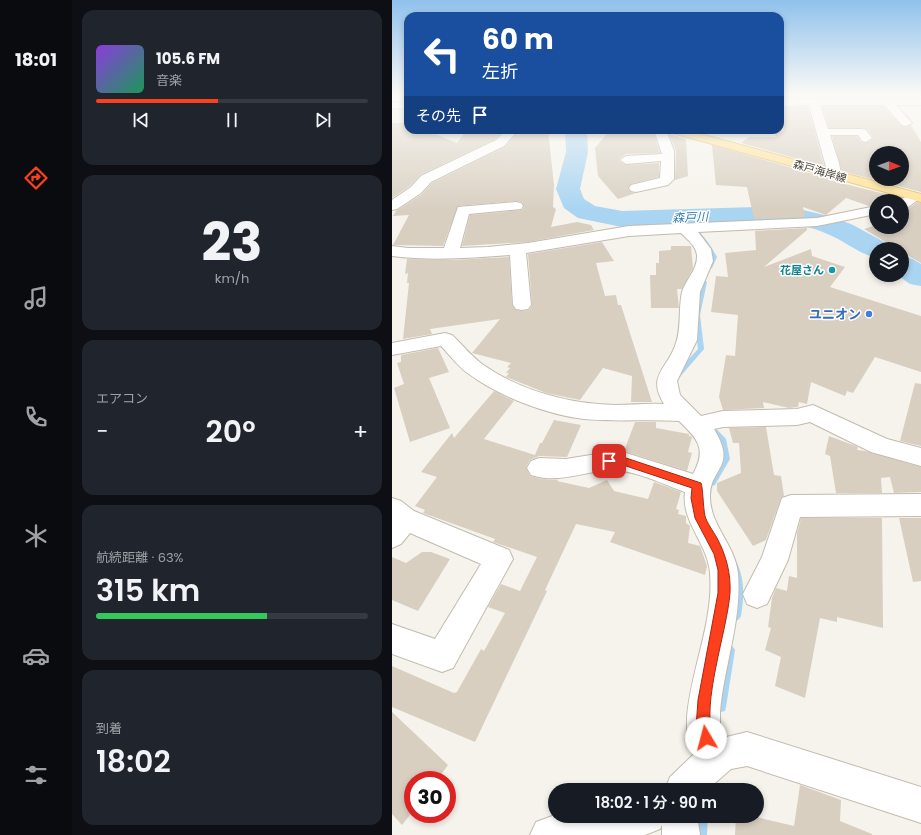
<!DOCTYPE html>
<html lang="ja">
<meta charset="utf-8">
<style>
:root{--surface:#171b24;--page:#20242c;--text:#f1f3f6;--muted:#9ea1a6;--line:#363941;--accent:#fc3f1d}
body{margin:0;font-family:Poppins,"Noto Sans JP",sans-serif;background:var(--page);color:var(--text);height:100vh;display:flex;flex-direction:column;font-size:15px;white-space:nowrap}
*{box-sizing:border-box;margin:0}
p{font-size:13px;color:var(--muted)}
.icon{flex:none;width:22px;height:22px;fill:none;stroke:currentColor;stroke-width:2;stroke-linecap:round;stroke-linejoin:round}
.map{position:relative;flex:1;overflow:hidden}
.sheet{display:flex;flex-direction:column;gap:10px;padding:10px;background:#0d0f14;width:320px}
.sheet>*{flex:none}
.guide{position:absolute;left:12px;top:12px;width:380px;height:122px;border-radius:12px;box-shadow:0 2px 6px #0003;background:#1a4fa0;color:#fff;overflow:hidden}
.needle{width:26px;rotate:91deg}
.buttons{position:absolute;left:477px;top:146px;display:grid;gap:8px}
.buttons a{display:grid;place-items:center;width:40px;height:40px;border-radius:50%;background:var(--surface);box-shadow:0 2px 6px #0003;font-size:20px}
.speed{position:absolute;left:12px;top:771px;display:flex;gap:8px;font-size:20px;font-weight:700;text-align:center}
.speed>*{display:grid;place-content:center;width:52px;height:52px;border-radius:50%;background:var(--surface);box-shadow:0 2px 6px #0003;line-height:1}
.speed .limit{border:6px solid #d22;background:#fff;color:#111}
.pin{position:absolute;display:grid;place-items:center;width:34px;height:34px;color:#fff;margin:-17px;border-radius:8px;box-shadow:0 2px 6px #0006}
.me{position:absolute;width:44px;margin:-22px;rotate:352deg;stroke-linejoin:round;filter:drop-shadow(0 0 3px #0008)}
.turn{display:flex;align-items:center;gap:14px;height:84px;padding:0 12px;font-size:18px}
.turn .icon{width:52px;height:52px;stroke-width:2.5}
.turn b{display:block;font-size:28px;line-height:34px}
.then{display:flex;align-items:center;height:38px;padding:0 12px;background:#0003;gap:8px;font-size:15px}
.big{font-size:30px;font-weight:600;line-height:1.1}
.sheet .card{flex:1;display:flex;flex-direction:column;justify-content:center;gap:6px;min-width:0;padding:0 14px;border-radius:12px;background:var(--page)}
.sheet .dial{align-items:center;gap:0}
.dial b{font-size:52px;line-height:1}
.song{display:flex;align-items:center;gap:12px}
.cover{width:48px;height:48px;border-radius:6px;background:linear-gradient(135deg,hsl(270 70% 55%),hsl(150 70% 35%))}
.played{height:4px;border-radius:2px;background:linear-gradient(90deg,var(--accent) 45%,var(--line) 45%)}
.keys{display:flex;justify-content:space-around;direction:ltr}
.heat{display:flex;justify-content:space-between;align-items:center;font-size:22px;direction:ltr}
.charge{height:6px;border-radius:3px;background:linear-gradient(90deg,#34c759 63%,var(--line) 0)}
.trip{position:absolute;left:156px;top:783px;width:216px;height:40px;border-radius:20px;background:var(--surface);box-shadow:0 2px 6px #0003;font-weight:600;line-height:40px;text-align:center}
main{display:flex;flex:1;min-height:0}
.tab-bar{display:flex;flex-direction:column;width:72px;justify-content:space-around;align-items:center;background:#090b0e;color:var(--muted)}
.tab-bar .icon{width:28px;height:28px}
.tab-bar .active{color:var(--accent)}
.tab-bar b{font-size:18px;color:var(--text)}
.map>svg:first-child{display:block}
</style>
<main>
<nav class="tab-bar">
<b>18:01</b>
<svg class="icon active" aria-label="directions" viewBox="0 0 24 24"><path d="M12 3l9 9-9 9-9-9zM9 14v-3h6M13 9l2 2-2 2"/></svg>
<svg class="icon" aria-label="music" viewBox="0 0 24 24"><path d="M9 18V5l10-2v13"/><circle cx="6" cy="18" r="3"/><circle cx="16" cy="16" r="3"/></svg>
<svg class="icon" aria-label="phone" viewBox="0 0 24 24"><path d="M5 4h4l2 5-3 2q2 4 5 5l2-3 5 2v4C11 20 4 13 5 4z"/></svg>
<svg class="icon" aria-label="climate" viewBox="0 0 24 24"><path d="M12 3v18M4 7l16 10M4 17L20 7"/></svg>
<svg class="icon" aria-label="car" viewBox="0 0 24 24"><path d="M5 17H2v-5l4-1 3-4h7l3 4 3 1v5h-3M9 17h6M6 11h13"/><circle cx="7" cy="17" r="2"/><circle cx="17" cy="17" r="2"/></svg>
<svg class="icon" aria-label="filters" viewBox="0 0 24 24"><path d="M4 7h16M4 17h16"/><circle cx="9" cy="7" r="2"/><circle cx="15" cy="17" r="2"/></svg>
</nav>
<section class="sheet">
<div class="card">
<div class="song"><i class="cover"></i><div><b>105.6 FM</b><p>音楽</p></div></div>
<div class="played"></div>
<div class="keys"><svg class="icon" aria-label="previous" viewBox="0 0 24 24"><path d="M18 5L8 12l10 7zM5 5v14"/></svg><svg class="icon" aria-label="pause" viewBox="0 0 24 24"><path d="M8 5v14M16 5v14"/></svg><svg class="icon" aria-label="next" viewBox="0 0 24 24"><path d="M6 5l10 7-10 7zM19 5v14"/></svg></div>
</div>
<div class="card dial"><b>23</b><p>km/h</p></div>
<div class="card"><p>エアコン</p>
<div class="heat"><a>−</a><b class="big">20°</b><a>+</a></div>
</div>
<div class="card"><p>航続距離 · 63%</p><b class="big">315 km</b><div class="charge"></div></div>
<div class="card"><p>到着</p><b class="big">18:02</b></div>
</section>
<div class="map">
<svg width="529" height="835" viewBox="0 0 529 835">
<rect width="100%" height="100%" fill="#f6f3ec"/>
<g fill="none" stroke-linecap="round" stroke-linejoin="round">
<path fill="#a9d4f2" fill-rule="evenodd" d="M286,217C299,217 320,246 325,257L320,268L318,269L315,267L319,257C312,241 300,230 286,219Z
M312,280L315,282L308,315L312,349L287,378H283L282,376L283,374L306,349L302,315L309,282Z
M315,420L317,421L334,439L338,459L323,485L320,486L317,485L316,483L330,459L327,440L311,423L313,421Z
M342,562L345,563C353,581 352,597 349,616L347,619L344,621L341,619C338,613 342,604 342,597C343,586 342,576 338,566L339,563Z
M338,645L341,647L343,650L334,707L333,711L329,712L325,711L324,707L333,650L335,647Z
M304,816H316L315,835H303Z"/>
<path fill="#a9d4f2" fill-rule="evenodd" d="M173,130H195L196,152L188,189L192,199L203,206L230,211L394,206L441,217L461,225L494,243L498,249H484V258C469,254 456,244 442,237C426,229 411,225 394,222L230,227L186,218L172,208L164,189L174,152Z
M510,256L521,259L529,264V286L518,284L505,275H510Z"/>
</g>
<path fill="#d8cfc1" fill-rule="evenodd" d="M388,94H499L500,97L388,98Z
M430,106H491L509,126L514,127L519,125L529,142V192L450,171L440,136H465L469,142L474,143L481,139V137L475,129L470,128H437ZM484,153H510V179H484Z
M388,107H416L432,166L349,143L357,137H384L382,131H392L388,120Z
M0,123H16V130H34L65,143L73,132H80L82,130H112L103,139L28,175L18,186L0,198Z
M127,130H156L162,185L161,207L164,209L159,227L185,222L199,225L202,230L136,242L70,246L78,215L130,210L132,207L130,202L124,201L66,206L51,246L1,245L17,215L1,216L4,211L30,194L40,183L113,147Z
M218,130H261L268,153L234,154L227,159V161L234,165L267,163V177L239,184L236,189L239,192L244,193L226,199L206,176L203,148Z
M277,134L294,139L296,176L283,180L284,151Z
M320,145L435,178L437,180L509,198L505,201H484V205L477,206L454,198L434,215L411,207L413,217L362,219L355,187L324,185Z
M525,202L529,203V263L510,252V249H505L472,229L484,225V227H510V210L516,209Z
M415,228V230L372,267L419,249L420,256L453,267L438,287L529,316V372L483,357L461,393L455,391L453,396L419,382L415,404L407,402L406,407L397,408L371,402L372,408L331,410L327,397L334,355L343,356L346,315L319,312L324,276L336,277L333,253L364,250L363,231Z
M210,242L222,261L204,263L213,296L224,295L226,305H229L260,402H239L240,376L211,368L188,400L154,393L114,377L117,373H114L118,368L115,367L119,363L80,353L108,319L38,329L40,334L11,339L17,283H15L16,273L13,274L15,259L59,260L117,257L120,305L124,310L130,311L137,310L140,305L136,254Z
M279,246H299L301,268L290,289H285L287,308H259L258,275H264V263H267V251L279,250Z
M46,348L57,372L37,378L58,428L18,442L2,388L12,384L5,363L9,362V355Z
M523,383L529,384V446L508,441Z
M102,391L122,401L92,439L143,455L148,443H150L162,420L189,425L175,457L147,456L138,460L134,467L138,476L149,479L166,480L165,481L197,488L215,480L222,491L256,499L262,482L289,492L284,509L287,510L286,514L294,516V523L298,526L296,543L308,546L315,566L313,575L218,542L223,532L184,524L153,590L155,591L83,742L0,707V666L62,693L65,692L89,649L92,651L113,613L96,607L109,584L128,591L145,557L101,542L103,539L31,513L33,510L23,506L45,477L29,472L60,433L62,438Z
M243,422H264V428L297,434V436L300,437L296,452L300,453L295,471L232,451Z
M374,427L382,475L389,476L392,496L389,498L374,540L361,546L325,491V483L349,473L347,443H341L337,428Z
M437,436L466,447L465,450L473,451L529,467V492L502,493L498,477L489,478L490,493H444L438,456L433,454Z
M409,518H490L491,628L445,617V622L428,618L413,698L383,686L389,657L373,650L379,628L376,627L380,598L384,588L395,591L397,576L405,578V533Z
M507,518H529V581L521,582Z
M30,552H39L58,559L26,611L0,600V557L14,563Z
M0,712L56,765L45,780H21V811L10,825L0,814Z
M408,785L449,800L448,821L480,834V835H343L344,816H360L402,826Z"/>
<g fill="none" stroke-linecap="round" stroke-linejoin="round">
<g stroke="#c2bbae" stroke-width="2">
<path id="minor" d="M471,98L529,99V105H504L520,123L514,126L510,125L492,105H428L436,129H470L474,130L480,138L474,142L470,141L466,135H438L447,163L449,175L447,178H437L417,105L388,106V100Z
M0,102L16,103V109L0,108Z
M114,130H126L112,146L39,182L29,193L5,209L0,210V200L19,187L29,176L104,140Z
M262,130H274L282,151V179L276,185L244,192L239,191L237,188L239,185L268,178L269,161L234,164L228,160L234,156L270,154Z
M522,193L527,194L529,197L515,208L510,209V201H506Z
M124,202L129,203L131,206L129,209L77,214L68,248L96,247L136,243L237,226L425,218L484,206V214L425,226L306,232L319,249L321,261L308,292L305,340L285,381L288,395L309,416L331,411L405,409L421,405L495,439L529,448V466L479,452L418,422L405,425L331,427L322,429C346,468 317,468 318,497C318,525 343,545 346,573C350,620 332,666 328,712V727L330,738L355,732L529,787V823L355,766L339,769L315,790H273L278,777L302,754L295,731V717C299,669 322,621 318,573C316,544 289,522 293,492C271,484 240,469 217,470C190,472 166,484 139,475L135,468L139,461L147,458L174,459L217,452L234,453L301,474C315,449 306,439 287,421C255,419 224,422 192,419C156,415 106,396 77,374C66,367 58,355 49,346L0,355V343L53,333L60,335C70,344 79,356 90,364C128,391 177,404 223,405C239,405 255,403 272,404C255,376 274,370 283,346C290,329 286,310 290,292C294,279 306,269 305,255C304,246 295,239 289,233L237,236L134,253L139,305L136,309L130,310L124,309L121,305L118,255C80,258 38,261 0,256V246L16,248H52L66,207Z
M529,494V516L408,517L396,560L375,604L365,608L355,604L351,594L370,557L390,498L399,495Z
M0,498L9,501L22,511L117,550L121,559L61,668L50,672L0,654V624L43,639L89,564L18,533L9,544L0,548Z
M163,815L305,816L308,835H270V825L268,829L253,835H138L144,822Z"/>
</g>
<g stroke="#e6c16a" stroke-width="2">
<path id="major" d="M275,130H294L529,194V202L277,132Z"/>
</g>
<use href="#minor" fill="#fff" fill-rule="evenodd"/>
<use href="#major" fill="#ffe39c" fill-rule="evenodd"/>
</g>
<linearGradient id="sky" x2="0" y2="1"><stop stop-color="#8fc1ec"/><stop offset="0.45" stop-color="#fbfaf6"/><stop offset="1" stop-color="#fbfaf6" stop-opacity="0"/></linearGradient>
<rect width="529" height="211" fill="url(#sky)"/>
<path fill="#fc3f1d" stroke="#a42913" d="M217,457L234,458L309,483C311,488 311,507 313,516C315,523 321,531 325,538C334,555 339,573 338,593C335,632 309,703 321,738L319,743L314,745L309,743L304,728L306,700L326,593V570L322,554L303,518L299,498L300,488L234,466L213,464L212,461Z"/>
<circle fill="#0f9aa8" stroke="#fff" stroke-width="1.5" cx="440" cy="270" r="4"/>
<circle fill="#3f7fe0" stroke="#fff" stroke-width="1.5" cx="477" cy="314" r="4"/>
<g text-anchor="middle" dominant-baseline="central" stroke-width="3" stroke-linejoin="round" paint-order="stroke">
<g font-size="11" fill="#4b4439" stroke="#fff">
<text transform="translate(428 171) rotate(16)">森戸海岸線</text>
</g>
<g font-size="11" font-weight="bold" fill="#0d838f" stroke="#fff" text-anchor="end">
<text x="432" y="270">花屋さん</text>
</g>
<g font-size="12" font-style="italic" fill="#2e7ab2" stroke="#fff">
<text transform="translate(298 217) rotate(-2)">森戸川</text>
</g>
<g font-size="13" font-weight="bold" fill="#366cbe" stroke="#fff" text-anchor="end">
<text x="469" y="314">ユニオン</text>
</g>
</g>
</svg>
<div class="buttons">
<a><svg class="needle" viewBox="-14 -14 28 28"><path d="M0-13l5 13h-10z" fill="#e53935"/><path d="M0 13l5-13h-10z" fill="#9ea1a6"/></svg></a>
<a><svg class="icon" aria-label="search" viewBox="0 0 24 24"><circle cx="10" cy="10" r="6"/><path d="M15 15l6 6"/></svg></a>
<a><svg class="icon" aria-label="layers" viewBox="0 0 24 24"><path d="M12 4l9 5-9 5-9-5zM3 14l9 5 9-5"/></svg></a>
</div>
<div class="speed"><div class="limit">30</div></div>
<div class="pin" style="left:217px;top:461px;background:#d93025"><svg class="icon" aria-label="arrive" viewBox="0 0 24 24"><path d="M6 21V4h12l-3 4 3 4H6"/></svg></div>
<svg class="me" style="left:314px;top:738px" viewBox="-20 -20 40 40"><circle r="19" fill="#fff"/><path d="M0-13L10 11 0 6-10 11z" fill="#fc3f1d"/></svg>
<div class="trip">18:02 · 1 分 · 90 m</div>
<div class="guide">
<div class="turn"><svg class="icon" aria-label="left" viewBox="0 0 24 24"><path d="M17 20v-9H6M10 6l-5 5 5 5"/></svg><div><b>60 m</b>左折</div></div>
<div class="then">その先<svg class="icon" aria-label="arrive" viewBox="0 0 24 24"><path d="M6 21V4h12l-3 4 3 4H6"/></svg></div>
</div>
</div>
</main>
